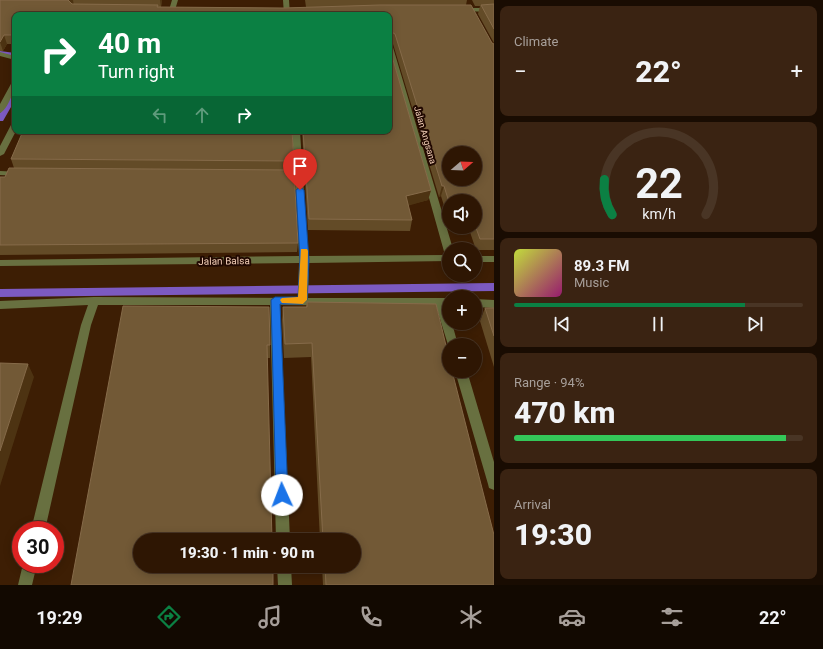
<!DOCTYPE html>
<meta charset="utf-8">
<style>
:root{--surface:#2e1603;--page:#3a2312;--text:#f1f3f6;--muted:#a79f9a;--line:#493525;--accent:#0b8043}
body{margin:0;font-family:Roboto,sans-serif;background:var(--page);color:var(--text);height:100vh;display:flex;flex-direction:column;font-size:15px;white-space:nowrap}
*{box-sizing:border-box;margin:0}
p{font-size:13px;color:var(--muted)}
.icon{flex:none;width:22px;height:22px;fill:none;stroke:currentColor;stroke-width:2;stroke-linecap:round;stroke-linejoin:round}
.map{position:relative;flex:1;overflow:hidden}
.details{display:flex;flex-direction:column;gap:6px;padding:6px;background:#190c02;width:329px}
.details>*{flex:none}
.banner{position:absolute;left:12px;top:12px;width:380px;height:122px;border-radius:8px;box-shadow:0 2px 10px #0003,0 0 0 1px var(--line);background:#0b8043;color:#fff;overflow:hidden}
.needle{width:26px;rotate:71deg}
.buttons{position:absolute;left:442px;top:146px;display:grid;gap:8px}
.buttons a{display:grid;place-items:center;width:40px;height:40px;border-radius:50%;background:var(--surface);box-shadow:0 2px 10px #0003,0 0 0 1px var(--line);font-size:20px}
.speed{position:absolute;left:12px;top:521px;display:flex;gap:8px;font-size:20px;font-weight:700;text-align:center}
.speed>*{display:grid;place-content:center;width:52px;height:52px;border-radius:50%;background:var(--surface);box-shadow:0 2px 10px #0003,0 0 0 1px var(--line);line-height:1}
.speed .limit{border:6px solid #d22;background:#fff;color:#111}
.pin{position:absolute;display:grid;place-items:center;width:34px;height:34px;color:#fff;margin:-41px -17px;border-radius:50% 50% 50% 0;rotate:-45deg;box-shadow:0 0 4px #0007}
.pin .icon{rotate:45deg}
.me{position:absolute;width:44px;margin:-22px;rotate:358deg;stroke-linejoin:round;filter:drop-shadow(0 0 3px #0008)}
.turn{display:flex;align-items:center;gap:14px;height:84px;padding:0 20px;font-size:18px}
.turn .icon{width:52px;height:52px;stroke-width:2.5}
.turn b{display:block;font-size:28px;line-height:34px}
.lanes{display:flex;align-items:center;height:38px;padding:0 20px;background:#0003;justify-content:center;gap:20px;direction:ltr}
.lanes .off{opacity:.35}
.big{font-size:30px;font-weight:800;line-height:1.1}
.details .tile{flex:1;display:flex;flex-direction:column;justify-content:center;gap:6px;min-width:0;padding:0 14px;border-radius:8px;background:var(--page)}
.details .dial{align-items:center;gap:0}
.dial svg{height:104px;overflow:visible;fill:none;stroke:var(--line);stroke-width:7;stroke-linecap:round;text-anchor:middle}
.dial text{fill:var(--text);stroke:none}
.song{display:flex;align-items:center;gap:12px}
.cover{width:48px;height:48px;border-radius:6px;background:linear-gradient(135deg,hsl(70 70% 55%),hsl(320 70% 35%))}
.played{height:4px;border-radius:2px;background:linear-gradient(90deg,var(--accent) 80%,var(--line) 80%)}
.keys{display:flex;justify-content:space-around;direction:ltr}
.heat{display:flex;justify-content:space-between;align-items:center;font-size:22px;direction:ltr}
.charge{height:6px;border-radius:3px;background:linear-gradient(90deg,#34c759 94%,var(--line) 0)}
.trip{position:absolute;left:133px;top:533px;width:228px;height:40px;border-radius:20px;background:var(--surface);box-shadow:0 2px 10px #0003,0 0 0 1px var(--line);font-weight:800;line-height:40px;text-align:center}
.menu{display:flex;height:64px;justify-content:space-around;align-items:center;background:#120901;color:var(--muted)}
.menu .icon{width:28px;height:28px}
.menu .current{color:var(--accent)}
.menu b{font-size:18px;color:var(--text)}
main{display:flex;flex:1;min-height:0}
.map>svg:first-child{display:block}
</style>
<main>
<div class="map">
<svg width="494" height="585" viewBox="0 0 494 585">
<rect width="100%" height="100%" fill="#3d1e04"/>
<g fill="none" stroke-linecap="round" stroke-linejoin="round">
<path fill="#7c5ac1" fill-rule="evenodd" d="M0,51L15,53V57L0,55Z
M15,92V100L3,121H0V113L13,93Z
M494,283V291L0,297V289Z"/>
<path fill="#687040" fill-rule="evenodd" d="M172,0H178L175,10L172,12L169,10Z
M283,0H289L290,15H284Z
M462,8H494V12L460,11V9Z
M389,42L392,44L453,249H449V261L309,263L308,298H449V306H446L449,314V323H452L458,345H449V348L436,306L280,305L290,540H276L270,305H98L91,325L45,530H31L81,325L88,305L0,309V301L94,297L298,298L299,263L0,266V260L299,256L295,178L281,177L277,175L281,173H295L292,131H300L308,256L445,255L389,55Z
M0,52L15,56V60L0,56Z
M15,80C15,89 8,110 0,113V104L12,82Z
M12,123H15L16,131L4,154L0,156V146Z
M0,171L20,172L24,174L20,176L0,175Z
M475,256H494V262H475Z
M475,299L494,300V308L475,307Z
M455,371H467L494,462V490L489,488L488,484Z
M23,564H37L32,585H18Z
M277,566H291L292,585H278Z"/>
</g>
<path fill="#634b27" d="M0,0H162L161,7H158L284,8L306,7L305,0H467L466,5L492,43L494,44V250H476L470,232H452L451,227H475V201H449V222L441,196L439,197L393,44L390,41L389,46L431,190L428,200L408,205L412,220L410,231L308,230L302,131H389L15,15V44H7L3,51H0Z
M472,0H494V43L478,14L480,6H475Z
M11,159L294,161L293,170L298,243L297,252L0,255V177H5L14,168Z
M307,302L494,585H323L322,566H354V540H320L311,357L284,358L282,320L283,307H306Z
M269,307L270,345V358H267L71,585Z
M485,308H494V367L480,321Z"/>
<path fill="#4d3312" d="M68,0H73L74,6Z
M160,0H162L161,7Z
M4,35L7,44L3,51L0,42Z
M442,186H444L441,196L439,197Z
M431,190L428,200L404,207L406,196Z
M28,364L34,377L0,486V451Z"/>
<path fill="#725936" stroke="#866b4a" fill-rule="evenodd" d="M0,0H68L72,4L158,5L157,7L284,8L380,5H471L492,43L494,44V239H480L475,225V201H449V202L444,186H442L395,34L390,31L389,46L431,190L406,196L412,220L309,219L303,131H389V15H15V35H4L0,42ZM449,153H475V179H449Z
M494,4V29L481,5Z
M23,131H292L294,161L11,159Z
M9,168L294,170L298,243L0,245V177H5Z
M307,302L436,304L449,358V371H452L494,535V585H326L325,566H354V540H323L312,343L285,344L283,307H307Z
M123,306L269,307L270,345H267L272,540H140V566H273V585H71Z
M485,308H494V336Z
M0,363L28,364L0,451Z"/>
<path fill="#1a73e8" stroke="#114b97" d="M300,187L304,190L309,260L307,300L303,304H280L288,495L286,499L282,500L277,499L276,495L271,300L275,297H298L300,260L296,190Z"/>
<path fill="#f59e0b" d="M301,249H307L308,251L307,300L303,304L282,303L280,300L282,298L298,297Z"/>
<g text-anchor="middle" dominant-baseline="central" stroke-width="4" stroke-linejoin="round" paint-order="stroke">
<g font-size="9" fill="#f2ceb6" stroke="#200800">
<text transform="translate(425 135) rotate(74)">Jalan Angsana</text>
</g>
<g font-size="10" fill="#f2ceb6" stroke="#200800">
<text transform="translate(224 261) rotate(-1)">Jalan Balsa</text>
</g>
</g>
</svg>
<div class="buttons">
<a><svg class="needle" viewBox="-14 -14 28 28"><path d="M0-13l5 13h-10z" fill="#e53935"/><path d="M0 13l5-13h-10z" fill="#a79f9a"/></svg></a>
<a><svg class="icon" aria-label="sound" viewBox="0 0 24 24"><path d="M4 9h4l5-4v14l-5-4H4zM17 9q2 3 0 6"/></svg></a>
<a><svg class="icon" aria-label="search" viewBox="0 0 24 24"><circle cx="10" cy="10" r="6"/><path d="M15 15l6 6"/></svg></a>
<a>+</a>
<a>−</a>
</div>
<div class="speed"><div class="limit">30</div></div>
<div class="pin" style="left:300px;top:190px;background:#d93025"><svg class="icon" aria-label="arrive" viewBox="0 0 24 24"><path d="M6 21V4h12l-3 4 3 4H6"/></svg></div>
<svg class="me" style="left:282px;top:495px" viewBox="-20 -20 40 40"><circle r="19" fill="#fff"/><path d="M0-13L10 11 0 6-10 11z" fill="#1a73e8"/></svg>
<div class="trip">19:30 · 1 min · 90 m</div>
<div class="banner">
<div class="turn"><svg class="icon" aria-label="right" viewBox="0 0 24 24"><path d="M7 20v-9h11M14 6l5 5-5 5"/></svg><div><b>40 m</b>Turn right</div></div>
<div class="lanes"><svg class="icon off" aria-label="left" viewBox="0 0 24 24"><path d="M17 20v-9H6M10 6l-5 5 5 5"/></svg><svg class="icon off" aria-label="ahead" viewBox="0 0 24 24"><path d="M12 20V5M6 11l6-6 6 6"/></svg><svg class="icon" aria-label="right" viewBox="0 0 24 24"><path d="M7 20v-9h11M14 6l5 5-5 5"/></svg></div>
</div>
</div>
<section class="details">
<div class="tile"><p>Climate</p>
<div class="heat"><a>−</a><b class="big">22°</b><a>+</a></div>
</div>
<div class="tile dial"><svg viewBox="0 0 100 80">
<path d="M14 69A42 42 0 1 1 86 69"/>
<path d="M14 69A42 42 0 0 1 8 42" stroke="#0b8043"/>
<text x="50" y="56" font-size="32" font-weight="700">22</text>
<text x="50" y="72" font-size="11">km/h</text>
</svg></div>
<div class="tile">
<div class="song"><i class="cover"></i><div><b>89.3 FM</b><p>Music</p></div></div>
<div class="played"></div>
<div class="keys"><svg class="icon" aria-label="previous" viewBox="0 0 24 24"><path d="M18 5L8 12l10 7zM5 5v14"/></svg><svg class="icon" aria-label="pause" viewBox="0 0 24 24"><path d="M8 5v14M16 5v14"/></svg><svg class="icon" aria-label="next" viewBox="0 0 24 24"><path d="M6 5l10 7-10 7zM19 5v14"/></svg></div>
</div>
<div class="tile"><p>Range · 94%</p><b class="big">470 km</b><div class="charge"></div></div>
<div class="tile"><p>Arrival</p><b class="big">19:30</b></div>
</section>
</main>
<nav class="menu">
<b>19:29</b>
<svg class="icon current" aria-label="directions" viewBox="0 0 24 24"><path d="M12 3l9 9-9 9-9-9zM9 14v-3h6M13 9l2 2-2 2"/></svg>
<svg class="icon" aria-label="music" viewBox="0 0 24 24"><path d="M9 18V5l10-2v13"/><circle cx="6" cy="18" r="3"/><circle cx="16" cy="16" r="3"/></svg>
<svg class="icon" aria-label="phone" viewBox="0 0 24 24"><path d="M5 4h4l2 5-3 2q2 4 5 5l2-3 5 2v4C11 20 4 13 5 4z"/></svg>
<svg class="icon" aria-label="climate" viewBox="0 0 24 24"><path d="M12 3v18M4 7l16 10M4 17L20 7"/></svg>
<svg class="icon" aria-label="car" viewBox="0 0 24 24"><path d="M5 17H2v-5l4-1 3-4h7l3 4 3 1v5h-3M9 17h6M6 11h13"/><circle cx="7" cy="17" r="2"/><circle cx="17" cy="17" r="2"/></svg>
<svg class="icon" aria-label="filters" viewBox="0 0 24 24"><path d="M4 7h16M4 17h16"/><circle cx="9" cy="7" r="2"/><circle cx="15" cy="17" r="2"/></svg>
<b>22°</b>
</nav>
